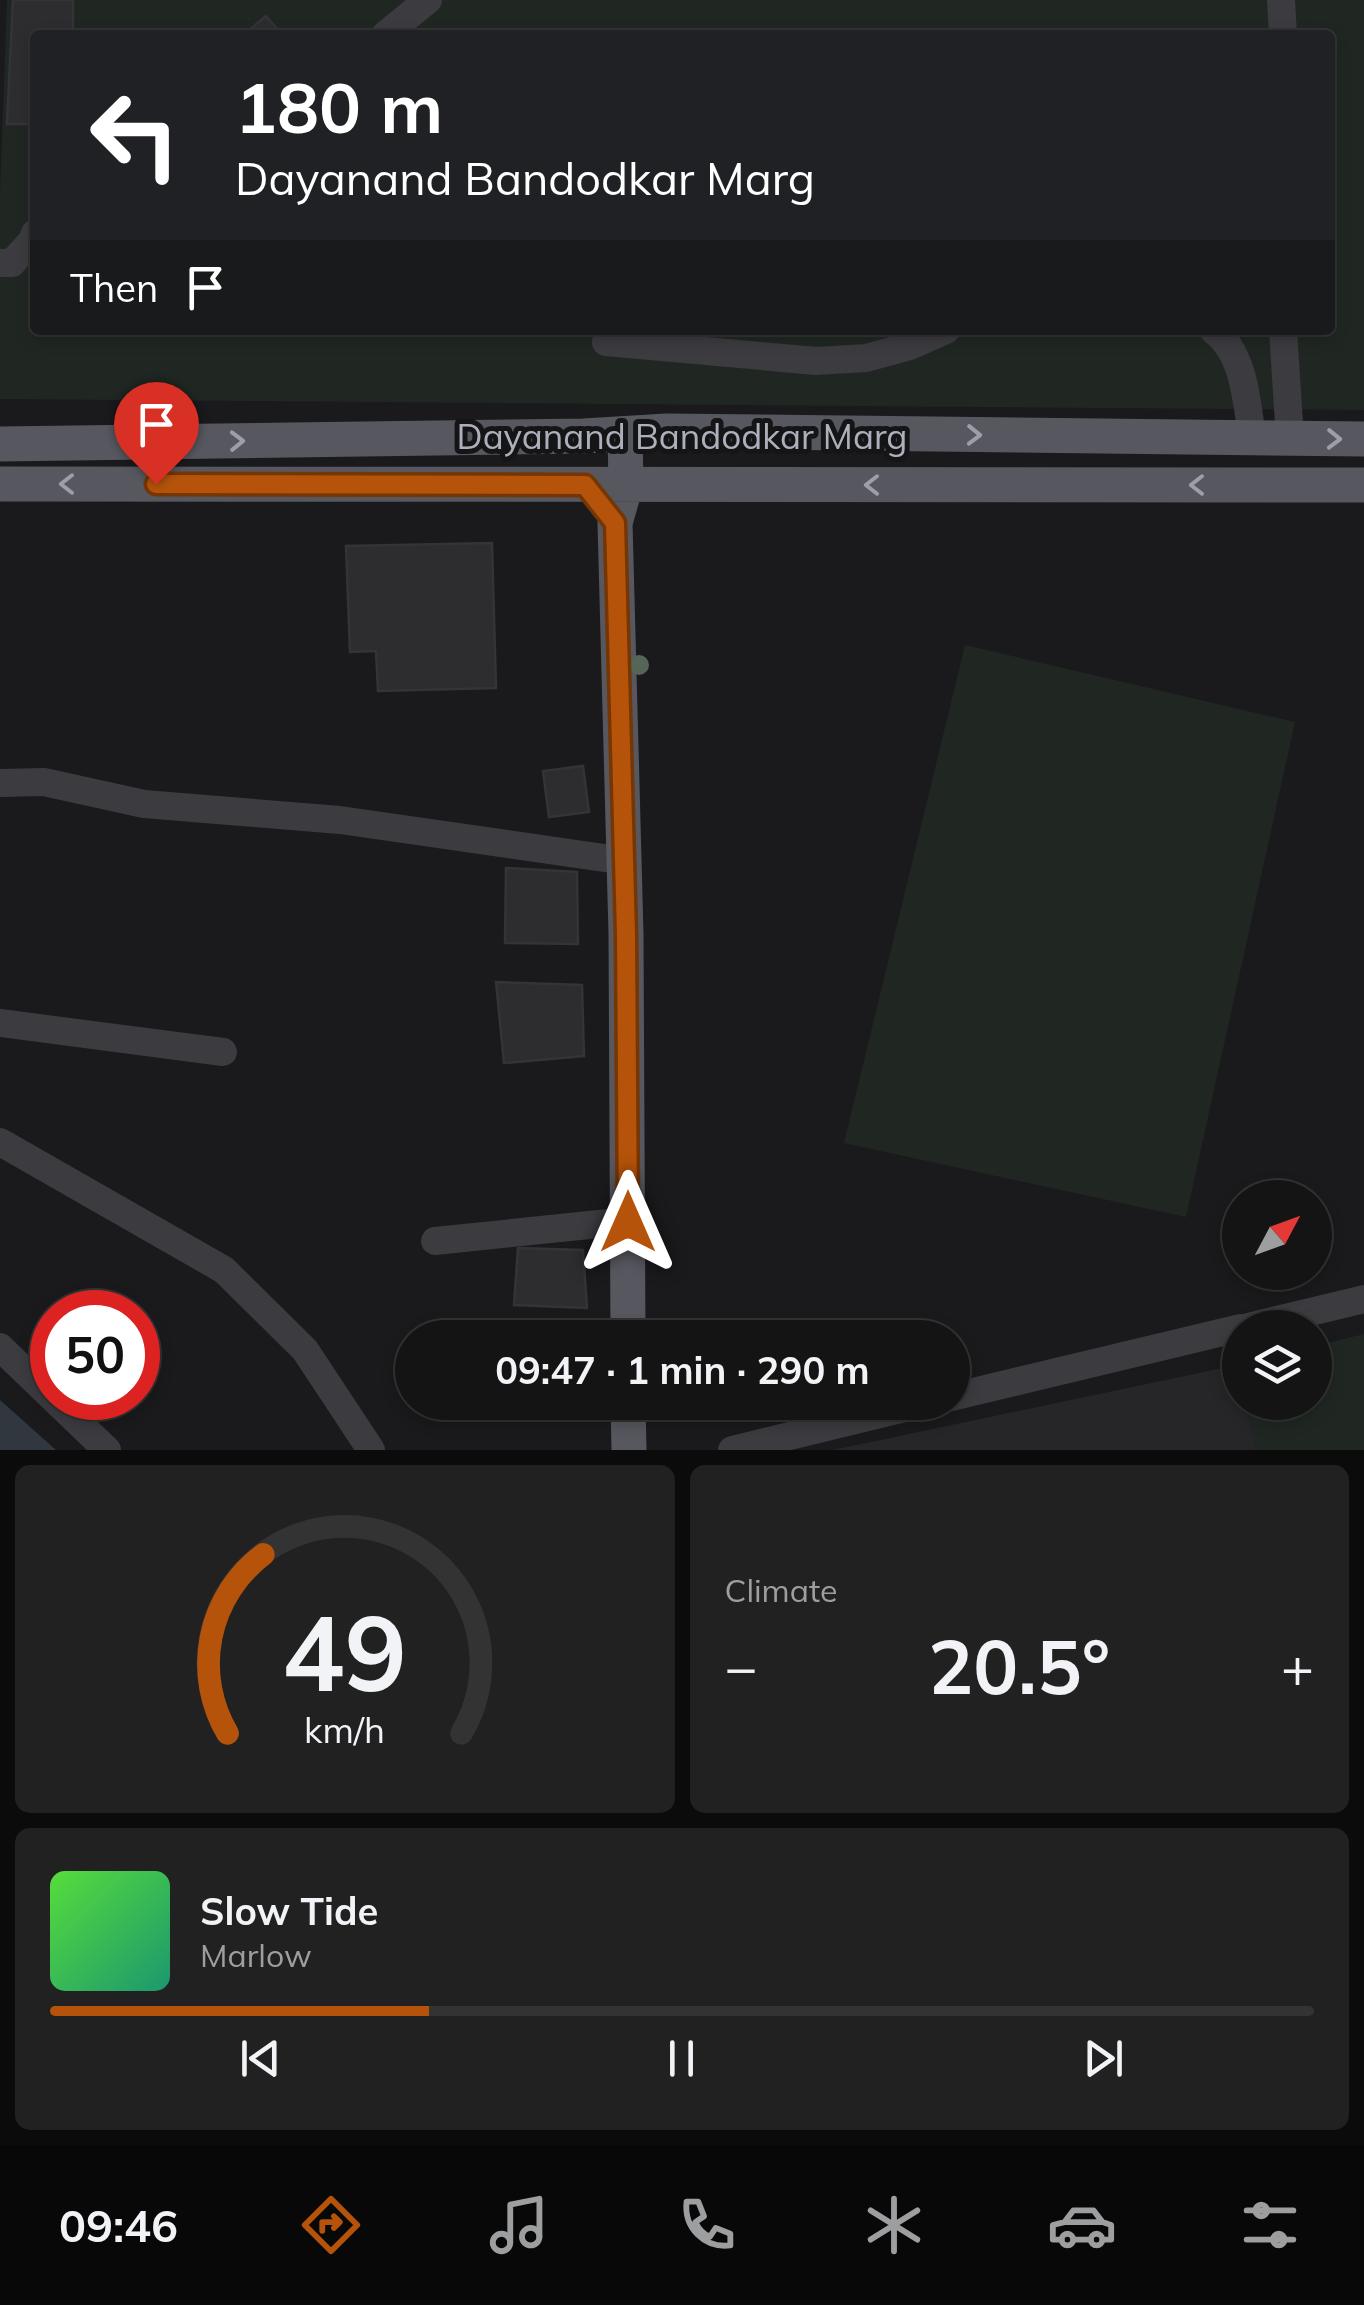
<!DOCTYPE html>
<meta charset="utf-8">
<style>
:root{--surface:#141415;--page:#212122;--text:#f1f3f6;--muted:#9d9ea0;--line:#333334;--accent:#b45309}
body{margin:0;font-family:Mulish,sans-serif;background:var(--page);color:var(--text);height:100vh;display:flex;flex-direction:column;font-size:38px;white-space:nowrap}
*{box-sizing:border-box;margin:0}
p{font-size:32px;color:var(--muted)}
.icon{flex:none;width:55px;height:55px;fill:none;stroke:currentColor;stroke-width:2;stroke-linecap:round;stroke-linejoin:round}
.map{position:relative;height:1450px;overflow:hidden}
.drawer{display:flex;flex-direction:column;gap:15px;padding:15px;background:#0b0b0c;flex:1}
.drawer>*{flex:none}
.top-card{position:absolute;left:30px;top:30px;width:1305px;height:305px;border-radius:10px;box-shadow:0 5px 15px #0003,0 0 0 2px var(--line);background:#202124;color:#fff;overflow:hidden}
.needle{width:65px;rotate:49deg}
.tools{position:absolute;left:1222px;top:1180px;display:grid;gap:20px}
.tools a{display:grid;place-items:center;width:110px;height:110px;border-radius:50%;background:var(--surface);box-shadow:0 5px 15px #0003,0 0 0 2px var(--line);font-size:50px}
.speed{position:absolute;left:30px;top:1290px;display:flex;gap:20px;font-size:50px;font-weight:700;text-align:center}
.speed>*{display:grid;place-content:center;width:130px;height:130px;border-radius:50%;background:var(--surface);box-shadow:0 5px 15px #0003,0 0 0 2px var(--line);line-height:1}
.speed .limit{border:15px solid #d22;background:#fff;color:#111}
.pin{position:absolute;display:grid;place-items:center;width:85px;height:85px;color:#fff;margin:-102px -42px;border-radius:50% 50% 50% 0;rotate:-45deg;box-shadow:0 0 10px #0007}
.pin .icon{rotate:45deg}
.me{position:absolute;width:110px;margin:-55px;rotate:0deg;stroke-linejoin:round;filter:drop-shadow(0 0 8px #0008)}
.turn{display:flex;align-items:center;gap:35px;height:210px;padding:0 40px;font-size:45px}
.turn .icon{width:130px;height:130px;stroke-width:2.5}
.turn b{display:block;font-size:70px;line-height:85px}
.then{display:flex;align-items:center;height:95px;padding:0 40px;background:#0003;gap:20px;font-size:38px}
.big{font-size:75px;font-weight:700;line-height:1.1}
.drawer .widget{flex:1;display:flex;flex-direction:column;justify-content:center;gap:15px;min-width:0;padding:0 35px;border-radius:15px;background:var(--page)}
.drawer .dial{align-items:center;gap:0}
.dial svg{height:260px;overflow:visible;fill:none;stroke:var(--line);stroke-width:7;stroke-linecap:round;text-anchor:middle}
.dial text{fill:var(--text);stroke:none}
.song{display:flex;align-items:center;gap:30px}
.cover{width:120px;height:120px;border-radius:15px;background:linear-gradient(135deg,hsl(110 70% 55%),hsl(160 70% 35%))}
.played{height:10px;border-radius:5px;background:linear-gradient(90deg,var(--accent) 30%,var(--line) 30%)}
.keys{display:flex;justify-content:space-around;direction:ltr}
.heat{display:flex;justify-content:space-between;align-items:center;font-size:55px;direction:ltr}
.drawer .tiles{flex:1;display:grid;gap:15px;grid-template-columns:1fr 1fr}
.widget:last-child{grid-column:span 2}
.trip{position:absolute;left:395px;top:1320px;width:575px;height:100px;border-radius:50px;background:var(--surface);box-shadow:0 5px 15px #0003,0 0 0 2px var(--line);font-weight:700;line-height:100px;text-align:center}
.tab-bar{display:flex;height:160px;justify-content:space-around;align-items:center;background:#080808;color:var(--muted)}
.tab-bar .icon{width:70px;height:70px}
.tab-bar .selected{color:var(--accent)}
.tab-bar b{font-size:45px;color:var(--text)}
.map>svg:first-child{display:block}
</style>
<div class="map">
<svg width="1364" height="1450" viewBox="0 0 1364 1450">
<rect width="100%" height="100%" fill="#1a1a1c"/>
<path fill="#262629" d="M1237,1365L1240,1402L1246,1403L1256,1450H833Z"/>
<path fill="#202722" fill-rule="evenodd" d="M7,0H1364V410L0,399V193ZM35,35H1330V330H35Z
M965,645L1295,722L1186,1217L844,1143Z
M1364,1334V1450H1256L1246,1403L1315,1402V1346Z"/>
<path fill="#30373f" d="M0,1400L56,1450H0Z"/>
<path fill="#2d2d30" stroke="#343438" stroke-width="2.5" d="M13,0H73V35H35V124H7Z
M266,16L282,35H243Z
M492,543L496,688L378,691L376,651L350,652L346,546Z
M583,766L589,812L549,817L543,771Z
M506,868L577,872L578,944L505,943Z
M496,982L582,985L584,1056L504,1063Z
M518,1248L583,1250L587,1308L514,1305Z"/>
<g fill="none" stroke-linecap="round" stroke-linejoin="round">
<path stroke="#3b3b40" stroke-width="28" d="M1281,0L1283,35
M385,35L428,0
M0,263H12L32,241L35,233
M1213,330C1244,352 1247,402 1252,438
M1283,330L1290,439
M606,342L816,361L866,358L910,346L946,330
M0,783L44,782L144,804L340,820L625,861
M0,1023L223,1052
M0,1142L224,1270L305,1350L371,1450
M435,1241L628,1221
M1244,1328L1364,1299
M0,1347L107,1450
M952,1397L1240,1328
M732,1450L930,1402"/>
<path stroke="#57585f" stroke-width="35" d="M625,434L626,484L615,523L626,934L628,1338
M0,444L584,436L667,431L1364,439
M0,484L1364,485
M628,1402L629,1450"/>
</g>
<circle fill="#556659" cx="639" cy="665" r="10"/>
<defs><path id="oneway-chevron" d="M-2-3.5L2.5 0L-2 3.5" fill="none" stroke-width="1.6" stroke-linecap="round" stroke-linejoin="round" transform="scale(2.5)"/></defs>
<g stroke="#9c9ea8">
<use href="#oneway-chevron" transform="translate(974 435) rotate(1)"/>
<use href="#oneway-chevron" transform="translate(1334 439) rotate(1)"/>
<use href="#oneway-chevron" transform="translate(237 441) rotate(-1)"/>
<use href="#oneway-chevron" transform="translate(67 484) rotate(-180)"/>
<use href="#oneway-chevron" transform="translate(872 485) rotate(-180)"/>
<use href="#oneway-chevron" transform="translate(1197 485) rotate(-180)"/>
</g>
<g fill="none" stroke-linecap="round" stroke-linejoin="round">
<g stroke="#753606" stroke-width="25">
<path id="route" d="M156,484L585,485L615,523L626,934L628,1222"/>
</g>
<use href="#route" stroke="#b45309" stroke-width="18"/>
</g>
<g text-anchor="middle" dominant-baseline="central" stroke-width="10" stroke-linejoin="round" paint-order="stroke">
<g font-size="35" fill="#adb0ba" stroke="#151517">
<text x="682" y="436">Dayanand Bandodkar Marg</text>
</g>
</g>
</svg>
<div class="tools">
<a><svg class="needle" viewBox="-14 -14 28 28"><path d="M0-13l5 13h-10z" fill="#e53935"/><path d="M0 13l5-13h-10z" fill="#9d9ea0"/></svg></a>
<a><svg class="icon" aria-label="layers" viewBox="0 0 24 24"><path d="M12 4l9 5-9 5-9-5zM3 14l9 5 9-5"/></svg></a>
</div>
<div class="speed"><div class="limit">50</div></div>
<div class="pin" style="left:156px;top:484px;background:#d93025"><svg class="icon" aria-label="arrive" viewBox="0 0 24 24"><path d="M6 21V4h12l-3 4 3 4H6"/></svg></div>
<svg class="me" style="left:628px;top:1222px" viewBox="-20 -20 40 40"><path d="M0-17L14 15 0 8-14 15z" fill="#b45309" stroke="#fff" stroke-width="4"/></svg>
<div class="trip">09:47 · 1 min · 290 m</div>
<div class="top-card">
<div class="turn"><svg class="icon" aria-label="left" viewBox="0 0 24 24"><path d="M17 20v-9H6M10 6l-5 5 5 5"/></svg><div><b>180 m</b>Dayanand Bandodkar Marg</div></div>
<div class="then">Then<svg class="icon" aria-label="arrive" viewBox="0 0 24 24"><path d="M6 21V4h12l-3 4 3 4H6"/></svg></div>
</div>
</div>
<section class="drawer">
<div class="tiles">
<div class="widget dial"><svg viewBox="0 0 100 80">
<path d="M14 69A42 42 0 1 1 86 69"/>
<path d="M14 69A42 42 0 0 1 25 14" stroke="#b45309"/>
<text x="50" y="56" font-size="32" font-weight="700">49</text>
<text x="50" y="72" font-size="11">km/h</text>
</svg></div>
<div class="widget"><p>Climate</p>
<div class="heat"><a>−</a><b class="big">20.5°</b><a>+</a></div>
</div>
<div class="widget">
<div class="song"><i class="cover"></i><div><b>Slow Tide</b><p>Marlow</p></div></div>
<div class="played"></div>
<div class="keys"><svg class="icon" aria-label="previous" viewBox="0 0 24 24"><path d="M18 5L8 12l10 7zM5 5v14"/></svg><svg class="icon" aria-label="pause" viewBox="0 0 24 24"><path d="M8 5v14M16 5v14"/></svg><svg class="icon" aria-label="next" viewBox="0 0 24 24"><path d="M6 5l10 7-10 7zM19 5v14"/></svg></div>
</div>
</div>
</section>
<nav class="tab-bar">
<b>09:46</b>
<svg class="icon selected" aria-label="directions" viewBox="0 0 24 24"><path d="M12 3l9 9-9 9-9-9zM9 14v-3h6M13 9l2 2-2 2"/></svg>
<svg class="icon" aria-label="music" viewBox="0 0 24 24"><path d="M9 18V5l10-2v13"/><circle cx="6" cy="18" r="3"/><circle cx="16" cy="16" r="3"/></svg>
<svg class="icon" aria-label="phone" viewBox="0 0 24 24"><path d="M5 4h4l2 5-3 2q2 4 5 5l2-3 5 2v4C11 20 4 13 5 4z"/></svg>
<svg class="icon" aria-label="climate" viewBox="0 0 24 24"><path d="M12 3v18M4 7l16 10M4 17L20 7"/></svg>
<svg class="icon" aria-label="car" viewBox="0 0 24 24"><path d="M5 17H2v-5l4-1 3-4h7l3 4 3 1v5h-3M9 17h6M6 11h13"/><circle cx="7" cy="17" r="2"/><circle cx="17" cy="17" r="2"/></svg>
<svg class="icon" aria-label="filters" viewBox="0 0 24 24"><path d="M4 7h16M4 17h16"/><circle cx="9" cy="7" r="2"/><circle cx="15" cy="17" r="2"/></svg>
</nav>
